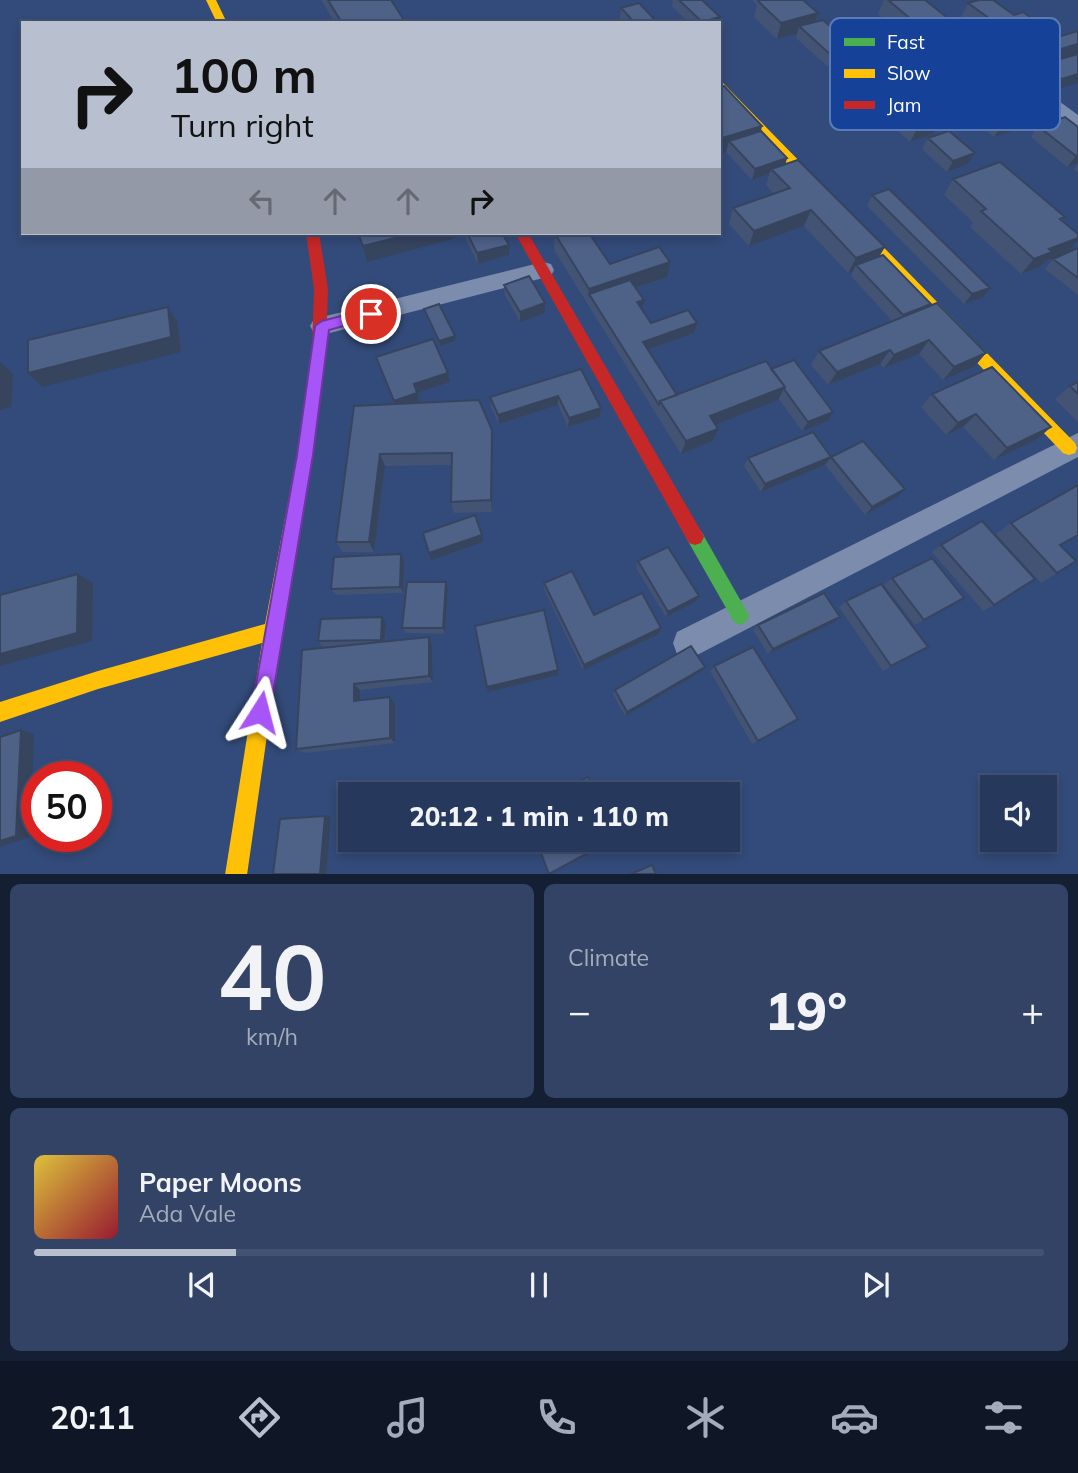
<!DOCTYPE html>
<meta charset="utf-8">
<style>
:root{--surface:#26385c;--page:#324365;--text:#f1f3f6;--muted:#a4acbb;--line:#425272;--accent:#b8c0d0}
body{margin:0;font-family:Mulish,sans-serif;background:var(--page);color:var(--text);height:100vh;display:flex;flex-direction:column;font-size:26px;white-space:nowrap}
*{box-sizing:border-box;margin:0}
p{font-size:23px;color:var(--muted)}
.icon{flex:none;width:38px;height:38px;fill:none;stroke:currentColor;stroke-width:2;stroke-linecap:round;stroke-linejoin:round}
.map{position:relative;height:874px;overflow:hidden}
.sheet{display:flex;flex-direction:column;gap:10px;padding:10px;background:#151f33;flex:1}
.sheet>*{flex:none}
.banner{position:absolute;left:21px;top:21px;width:700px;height:214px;border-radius:0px;box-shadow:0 4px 10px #0003,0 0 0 2px var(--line);background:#b8c0d0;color:#111;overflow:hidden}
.tools{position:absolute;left:980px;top:775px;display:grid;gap:14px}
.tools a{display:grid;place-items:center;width:77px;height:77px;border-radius:0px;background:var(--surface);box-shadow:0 4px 10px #0003,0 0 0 2px var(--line);font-size:35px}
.speed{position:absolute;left:21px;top:761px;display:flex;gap:14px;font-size:35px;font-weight:700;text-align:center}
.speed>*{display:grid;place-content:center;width:91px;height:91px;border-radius:50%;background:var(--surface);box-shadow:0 4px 10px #0003,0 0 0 2px var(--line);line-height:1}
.speed .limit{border:10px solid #d22;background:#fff;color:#111}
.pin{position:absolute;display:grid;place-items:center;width:60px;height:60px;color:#fff;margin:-30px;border:4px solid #fff;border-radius:50%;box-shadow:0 2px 7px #0007}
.me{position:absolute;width:77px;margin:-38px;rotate:9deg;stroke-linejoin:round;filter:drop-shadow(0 0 5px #0008)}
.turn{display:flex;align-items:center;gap:24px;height:147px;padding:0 35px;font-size:32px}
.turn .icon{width:91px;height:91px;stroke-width:2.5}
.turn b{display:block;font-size:49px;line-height:60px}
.lanes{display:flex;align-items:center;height:66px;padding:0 35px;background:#0003;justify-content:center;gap:35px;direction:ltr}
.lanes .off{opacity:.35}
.big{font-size:52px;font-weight:800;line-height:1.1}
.sheet .widget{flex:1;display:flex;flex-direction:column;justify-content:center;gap:10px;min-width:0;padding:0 24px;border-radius:10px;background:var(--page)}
.sheet .dial{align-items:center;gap:0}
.dial b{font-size:91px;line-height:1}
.song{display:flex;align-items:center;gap:21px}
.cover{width:84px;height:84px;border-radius:10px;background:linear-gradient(135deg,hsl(50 70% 55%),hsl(350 70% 35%))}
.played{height:7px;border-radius:4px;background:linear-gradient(90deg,var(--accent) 20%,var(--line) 20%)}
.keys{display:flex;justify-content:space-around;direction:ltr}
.heat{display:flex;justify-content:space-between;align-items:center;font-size:38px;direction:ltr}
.sheet .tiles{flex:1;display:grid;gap:10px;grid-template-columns:1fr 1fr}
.widget:last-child{grid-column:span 2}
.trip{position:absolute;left:338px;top:782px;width:402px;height:70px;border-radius:0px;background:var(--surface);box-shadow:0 4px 10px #0003,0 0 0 2px var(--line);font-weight:800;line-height:70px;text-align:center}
.dock{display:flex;height:112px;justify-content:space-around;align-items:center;background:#0f1625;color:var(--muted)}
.dock .icon{width:49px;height:49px}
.dock .current{color:var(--accent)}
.dock b{font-size:32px;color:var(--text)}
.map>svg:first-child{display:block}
</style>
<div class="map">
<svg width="1078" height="875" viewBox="0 0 1078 875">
<rect width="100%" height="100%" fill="#334b7a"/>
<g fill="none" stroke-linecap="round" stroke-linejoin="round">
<path fill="#7c8cad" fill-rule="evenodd" d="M927,5L1078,115V130L1071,128L921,14L919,10Z
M543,262L551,264L554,270L551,276L322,335L314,333L310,326L314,319L322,317Z
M1078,433V457L699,654L688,658L677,654L673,643L677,632Z"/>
<path fill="#4caf50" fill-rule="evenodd" d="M695,529L701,531L746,610L749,616L746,622L740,625L734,622L689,543L686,537L689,531Z"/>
<path fill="#ffc107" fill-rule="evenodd" d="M206,0H216L227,23H217Z
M719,82L723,83L1075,443L1077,448L1075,453L1069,455L1063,453L719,92Z
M319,341L326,347L313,455L282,631L247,875H225L262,643L98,689L0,722V702L98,671L265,624L297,455L312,347Z"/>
<path fill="#c62828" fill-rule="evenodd" d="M306,233H319L328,289L326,347L319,353L312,347L314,289Z
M515,233H528L701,531L704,537L701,543L695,545L689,543Z"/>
</g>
<path fill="#435374" d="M321,0H391L406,23H335Z
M673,0H702L719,23H689L672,6Z
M752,0H803L818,13L816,22L852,60L828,67L796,38L797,34L777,39L754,17L757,5Z
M884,0H925L953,36L999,77L958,90L940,75L944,67L926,53L929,48L904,55L887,41L893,26L878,14Z
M968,3L1014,15L1058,37L1078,31V83L1055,90L1036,75L1040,68L1030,72L960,19Z
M621,8L657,23H624L620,19Z
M837,75L898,87L893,97L933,134L910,142L877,111L882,101L856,109L832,86Z
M719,88L762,126L761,131L787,158L785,164L930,305L986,353L974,367L943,380L919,354L884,368L880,364L828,385L811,365L819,351L892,321L851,276L853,271L848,273L804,226L749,246L729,224L733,208L774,194L766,185L769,174L752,180L726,152L719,154Z
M959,91L1013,111L1055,109L1047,121L994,137L953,102Z
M1038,126L1078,127V163L1067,167L1031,137Z
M928,138L975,153L968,164L947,172L922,149Z
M1078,164V173L1074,169Z
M953,179L1065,217L1062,221L1078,234V240L1068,252L1045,261L1040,267L1021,274L970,227L973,222L944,195Z
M872,195L982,298L964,304L867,206Z
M463,233H502L509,245V255L478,264Z
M555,234L610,264L667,277L636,288L642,310L651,323L694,333L647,350L677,395L771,369L833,412L828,421L802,431L779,399L778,400L715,425L713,441L681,454L554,250Z
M1078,248V295L1045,269L1053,259Z
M504,285L545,313L520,322L505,295Z
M424,309L455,341L440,346L425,314Z
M376,357L450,382L417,393L420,402L418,403L492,430L493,443L492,512L454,513L451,502V465L385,466L374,552H342L336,542L394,404Z
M581,369L601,408L600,417L568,427L558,405L499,424L491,407L490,397Z
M1078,382V422L1055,399L1070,386Z
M932,394L1051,427L1036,440L994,460L963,427L946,435L921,407Z
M831,457L898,497L865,515L825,465L761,492L744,466L748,458Z
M1011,523L1061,546L1057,573L1041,583L996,534Z
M941,545L994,605L983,611L932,552Z
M401,554L404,561L403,593L336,595L331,589Z
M638,561L695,602L666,617L636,568Z
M892,578L955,604L915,625L884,585Z
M446,582L448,589L445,634L406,633L402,628Z
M544,583L594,615L661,628L659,634L583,670L544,589Z
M846,601L928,647L883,671L839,607Z
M386,623L385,641L432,645L433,682L360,690V701L395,704V743L305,753L296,749L337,646L323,647L318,641Z
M833,623L768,654L753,630L758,625Z
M714,666L798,719L752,744L710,671Z
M701,672L625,716L613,694L615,690Z"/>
<path fill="#37445e" d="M818,13L813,29L799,26L797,34L777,39L781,23Z
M720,17L719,23H702V22Z
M958,26L950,42H932L929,48L904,55L911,39Z
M1078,44V57L1043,64L1040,68L1030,72L1040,55Z
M856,49L852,60L828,67L832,56Z
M1006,66L999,77L958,90L964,79Z
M1078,74V83L1055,90L1062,79Z
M898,87L893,98L856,109L860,98Z
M1055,109L1047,121L994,137L1001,126Z
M939,123L933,134L910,142L916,131Z
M762,126L757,142L729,141L726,152L719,154V139Z
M975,153L968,164L947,172L953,161Z
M1078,155V163L1067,167L1076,156Z
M787,158L784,169H771L769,174L752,180L755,169Z
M811,210L804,226L749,246L754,231Z
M415,233H452L453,239L367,262L363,246Z
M1078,238V240L1068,252L1045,261L1040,267L1021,274L1034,259L1049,249Z
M509,245V255L478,264L477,253Z
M885,247L876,262L856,265L853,271L848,273L856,258Z
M670,262L667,277L594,302L589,294L588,304L589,289Z
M990,288L982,298L964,304L972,294Z
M644,300L642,310L637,302Z
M545,303V313L520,322V312Z
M168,307L177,321L181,352L42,387L28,373Z
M697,323L694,333L641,352L643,342Z
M455,336V341L440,346L439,341Z
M929,340L919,354L884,368L894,355Z
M890,350L880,364L828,385L837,372Z
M986,353L974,367L943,380L954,367Z
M0,362L13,374L11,407L0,410Z
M448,373L450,382L417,393L420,402L396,411L394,401L414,384Z
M785,387L778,400L705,429L710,416Z
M558,396V405L499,424L498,415Z
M601,408L600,417L568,427L569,418Z
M833,412L828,421L802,431L808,422Z
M976,414L963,427L946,435L958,423Z
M1051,427L1036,440L994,460L1007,448Z
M718,429L713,441L681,454L686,441Z
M492,430L493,443L492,512L491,500Z
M380,454L385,466L374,552L369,542Z
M831,457L825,465L761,492L765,484Z
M905,489L898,497L865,515L872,507Z
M482,535L483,542L431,560L429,553Z
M401,554L404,561L403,593L400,587Z
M78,574L93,583L92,641L0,666V654Z
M446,582L448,589L445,634L443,628Z
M699,596L695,602L666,617L668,612Z
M964,598L955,604L915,625L924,620Z
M382,617L386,623L384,645L381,640Z
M840,617L833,623L768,654L773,649Z
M661,628L659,634L583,670L584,665Z
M429,637L432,645L433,682L429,676Z
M705,667L701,672L625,716L627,712Z
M558,670V675L488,692L487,687Z
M354,684L360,690V707L354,701Z
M390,697L395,704V743L390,738Z
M21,730L34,734L30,837L0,847V841Z
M325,816L331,817L326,874H320Z"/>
<path fill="#4e6187" stroke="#37445e" stroke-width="2" d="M328,0H391L406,23H342Z
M679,0H702L720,17L702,22Z
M760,0H803L818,13L781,23L758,1Z
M888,0H925L958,26L911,39L893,25L912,20Z
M979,0H993L1014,15L1023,12L1058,37L1078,31V44L1040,55L968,3Z
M639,3L657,22L635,23L621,8Z
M823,20L856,49L832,56L799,26Z
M1078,54V74L1062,79L1043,64Z
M724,86L762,126L719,139V88Z
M905,93L939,123L916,131L882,100Z
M1065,117L1078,127V155L1076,156L1038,126Z
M761,131L787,158L755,169L729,141Z
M949,131L975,153L953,161L928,138Z
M798,160L885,247L856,258L811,210L754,231L733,208L790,188L771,169Z
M1000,162L1065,217L1060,219L1078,234V238L1049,249L1052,252L1034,259L981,211L986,209L953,179Z
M889,189L990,288L972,294L872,195Z
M358,233H415L363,246Z
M467,233H502L509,245L477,253Z
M560,233H589L610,264L659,247L670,262L589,289L555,234Z
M1078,248V278L1053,259Z
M883,255L931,304L903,315L856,265Z
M529,276L545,303L520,312L504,285Z
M630,280L644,300L637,302L651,323L688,310L697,323L643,342L677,395L660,401L659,405L589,294Z
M937,303L986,353L954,367L929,340L894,355L890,350L837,372L819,351Z
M439,304L455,336L439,341L424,309Z
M168,307L171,337L28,373V340Z
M433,339L448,373L414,384L417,393L394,401L376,357Z
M794,360L833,412L808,422L784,389L785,387L771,369Z
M766,361L785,387L710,416L718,429L686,441L660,401Z
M992,367L1051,427L1007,448L976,414L958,423L932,394Z
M581,369L601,408L569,418L558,396L498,415L490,397Z
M1078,382V394L1070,386Z
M479,400L492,430L491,500L451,502L452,453L380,454L369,542H336L354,406Z
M813,432L831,457L765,484L748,458Z
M863,441L905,489L872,507L831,457Z
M1078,485V535L1060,545L1076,561L1057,573L1011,523Z
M475,515L482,535L429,553L423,533Z
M982,521L1035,579L994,605L941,545Z
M668,547L699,596L668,612L638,561Z
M401,554L400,587L331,589L334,557Z
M932,558L964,598L924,620L892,578Z
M572,571L594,615L642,593L661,628L584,665L544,583Z
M78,574L77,633L0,654V595Z
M407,582H446L443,628H402Z
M881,584L928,647L891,666L846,601Z
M824,593L840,617L773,649L758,625Z
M544,610L558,670L487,687L475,626Z
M382,617L381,640L318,641L321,619Z
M429,637V676L354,684V701L390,697V738L296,749L302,650Z
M691,646L705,667L627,712L615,690Z
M753,647L798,719L758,741L714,666Z
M21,730L16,836L0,841V737Z
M588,777L596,794H554Z
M325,816L320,874H273L280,819Z
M536,840H612L549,874Z
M652,865L656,874H631Z"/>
<path fill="#a855f7" stroke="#6d37a1" stroke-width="2" d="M371,308L378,314L376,317L329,330L313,455L270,712L267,719L260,722L253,719L251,712L297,455L315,326L322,321Z"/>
<rect x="830" y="18" width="230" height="112" rx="10" fill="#154298" stroke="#5b7bb7" stroke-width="2"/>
<rect x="844" y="38" width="31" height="8" fill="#4caf50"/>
<rect x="844" y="69" width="31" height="9" fill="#ffc107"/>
<rect x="844" y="101" width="31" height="8" fill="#c62828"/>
<g font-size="19" fill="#fff">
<text x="887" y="49">Fast</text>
<text x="887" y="80">Slow</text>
<text x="887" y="112">Jam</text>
</g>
</svg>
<div class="tools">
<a><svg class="icon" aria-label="sound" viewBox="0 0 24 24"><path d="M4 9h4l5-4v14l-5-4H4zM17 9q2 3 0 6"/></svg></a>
</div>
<div class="speed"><div class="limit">50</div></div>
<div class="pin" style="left:371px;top:314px;background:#d93025"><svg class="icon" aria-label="arrive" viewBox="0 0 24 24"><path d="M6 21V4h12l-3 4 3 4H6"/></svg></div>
<svg class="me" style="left:260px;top:712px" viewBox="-20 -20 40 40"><path d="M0-17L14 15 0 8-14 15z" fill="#a855f7" stroke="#fff" stroke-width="4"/></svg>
<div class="trip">20:12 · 1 min · 110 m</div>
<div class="banner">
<div class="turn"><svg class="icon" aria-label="right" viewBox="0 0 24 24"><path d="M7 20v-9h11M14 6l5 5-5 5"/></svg><div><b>100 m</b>Turn right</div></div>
<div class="lanes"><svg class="icon off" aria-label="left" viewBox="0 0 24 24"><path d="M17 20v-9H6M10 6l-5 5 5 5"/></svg><svg class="icon off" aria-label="ahead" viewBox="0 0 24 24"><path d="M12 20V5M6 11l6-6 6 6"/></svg><svg class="icon off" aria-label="ahead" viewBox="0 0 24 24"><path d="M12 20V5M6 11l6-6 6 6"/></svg><svg class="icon" aria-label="right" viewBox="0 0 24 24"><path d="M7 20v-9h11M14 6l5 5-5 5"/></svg></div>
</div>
</div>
<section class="sheet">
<div class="tiles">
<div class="widget dial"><b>40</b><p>km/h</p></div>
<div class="widget"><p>Climate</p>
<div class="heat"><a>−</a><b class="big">19°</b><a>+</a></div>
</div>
<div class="widget">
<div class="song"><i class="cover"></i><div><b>Paper Moons</b><p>Ada Vale</p></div></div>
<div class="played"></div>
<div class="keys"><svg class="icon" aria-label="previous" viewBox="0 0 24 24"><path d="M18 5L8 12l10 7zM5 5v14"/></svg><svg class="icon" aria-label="pause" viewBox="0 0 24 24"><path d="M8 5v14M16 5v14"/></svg><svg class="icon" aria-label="next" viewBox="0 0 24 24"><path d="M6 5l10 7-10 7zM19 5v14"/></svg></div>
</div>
</div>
</section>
<nav class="dock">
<b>20:11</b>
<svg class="icon current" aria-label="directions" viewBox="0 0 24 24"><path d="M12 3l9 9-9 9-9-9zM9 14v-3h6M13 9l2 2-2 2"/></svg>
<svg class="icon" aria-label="music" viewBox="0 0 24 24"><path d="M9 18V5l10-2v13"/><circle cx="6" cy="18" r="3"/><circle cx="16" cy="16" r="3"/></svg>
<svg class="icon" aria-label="phone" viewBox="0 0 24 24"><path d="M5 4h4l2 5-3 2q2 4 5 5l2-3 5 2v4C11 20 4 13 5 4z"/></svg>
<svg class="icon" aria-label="climate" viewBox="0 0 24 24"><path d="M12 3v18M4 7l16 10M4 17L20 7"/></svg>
<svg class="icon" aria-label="car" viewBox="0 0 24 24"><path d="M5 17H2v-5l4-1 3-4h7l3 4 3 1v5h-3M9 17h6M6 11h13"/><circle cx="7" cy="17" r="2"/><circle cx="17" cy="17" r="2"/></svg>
<svg class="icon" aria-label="filters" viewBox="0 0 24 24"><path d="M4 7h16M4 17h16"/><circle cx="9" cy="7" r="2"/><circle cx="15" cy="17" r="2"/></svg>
</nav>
